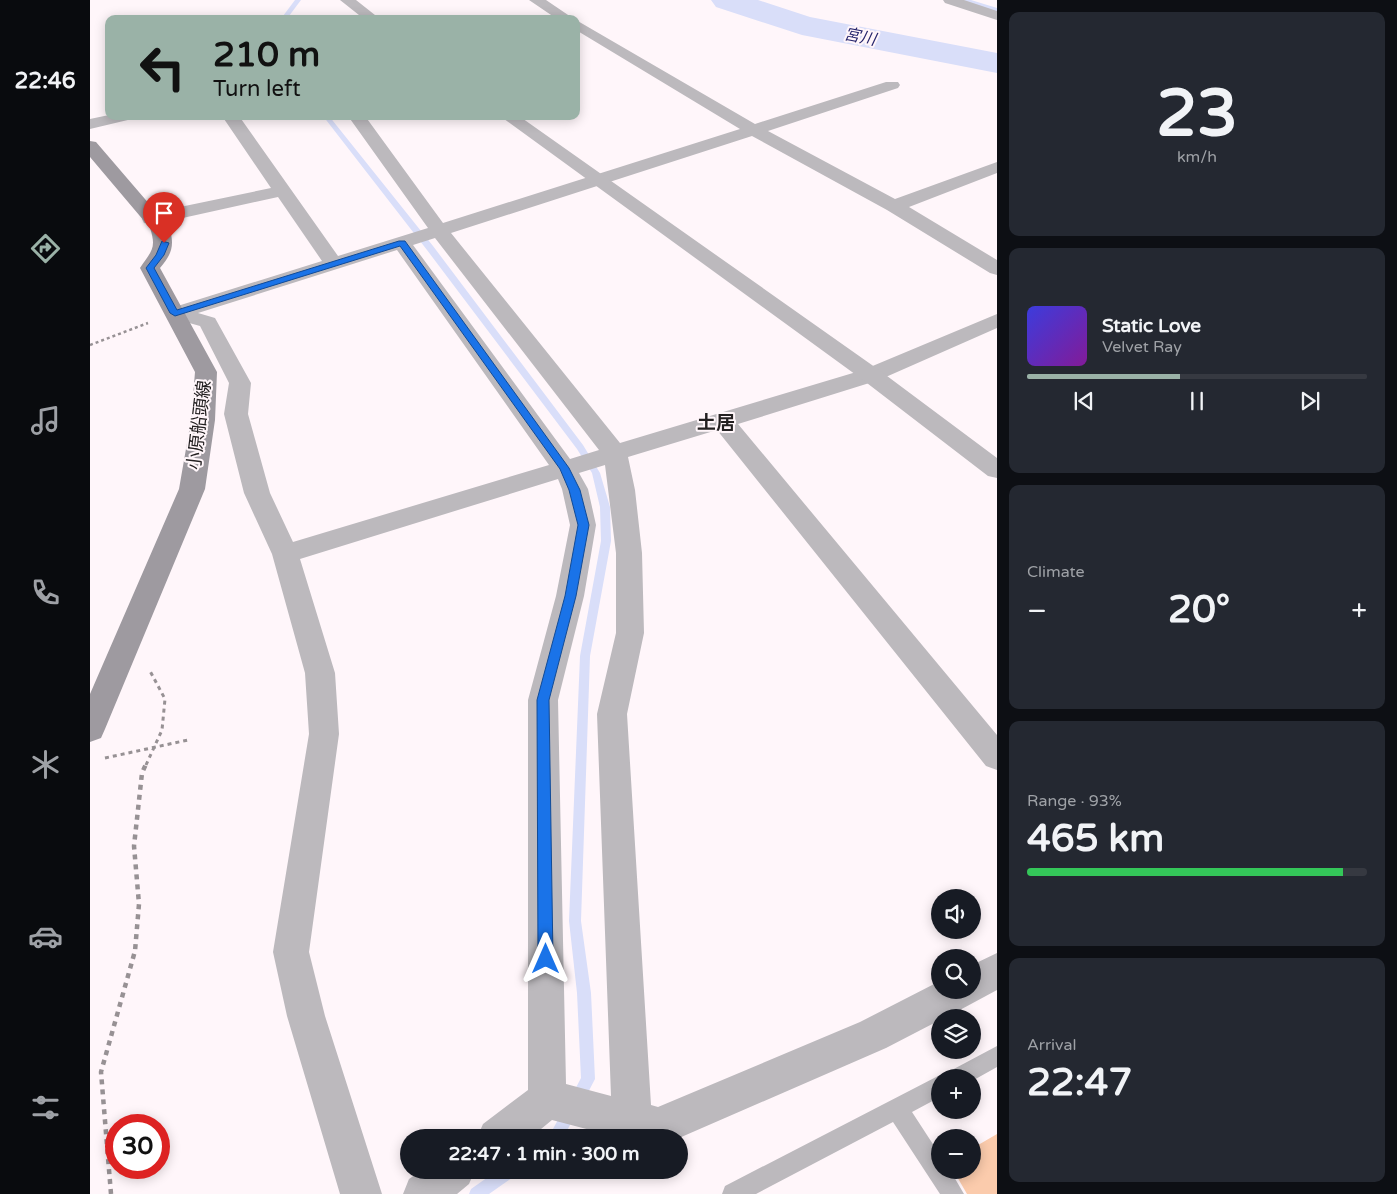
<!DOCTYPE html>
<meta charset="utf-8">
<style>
:root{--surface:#171b24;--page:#242831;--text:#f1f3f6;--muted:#9ea1a6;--line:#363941;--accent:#9ab2a7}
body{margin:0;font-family:"Varela Round","Noto Sans JP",sans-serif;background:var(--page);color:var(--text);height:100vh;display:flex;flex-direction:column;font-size:19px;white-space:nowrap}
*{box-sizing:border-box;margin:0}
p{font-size:16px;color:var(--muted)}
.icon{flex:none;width:28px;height:28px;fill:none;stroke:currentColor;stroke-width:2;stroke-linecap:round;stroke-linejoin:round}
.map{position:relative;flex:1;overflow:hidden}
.sheet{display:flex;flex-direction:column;gap:12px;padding:12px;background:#0d0f14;width:400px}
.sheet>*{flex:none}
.hud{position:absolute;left:15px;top:15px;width:475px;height:105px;border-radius:10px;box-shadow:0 2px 12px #0003;background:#9ab2a7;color:#111;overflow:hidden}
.tools{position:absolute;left:841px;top:889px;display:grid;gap:10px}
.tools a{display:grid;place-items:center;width:50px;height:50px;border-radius:50%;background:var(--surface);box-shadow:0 2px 12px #0003;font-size:25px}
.speed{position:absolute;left:15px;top:1114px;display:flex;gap:10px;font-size:25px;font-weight:700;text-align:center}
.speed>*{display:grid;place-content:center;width:65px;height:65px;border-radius:50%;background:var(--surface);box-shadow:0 2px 12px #0003;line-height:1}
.speed .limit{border:8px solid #d22;background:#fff;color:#111}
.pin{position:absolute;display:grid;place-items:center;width:42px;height:42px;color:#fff;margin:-51px -21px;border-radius:50% 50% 50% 0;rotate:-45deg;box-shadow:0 0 5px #0007}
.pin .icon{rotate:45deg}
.me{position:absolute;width:55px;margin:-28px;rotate:0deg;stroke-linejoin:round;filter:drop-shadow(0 0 4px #0008)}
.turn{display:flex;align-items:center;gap:18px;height:105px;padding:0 25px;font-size:22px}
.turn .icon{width:65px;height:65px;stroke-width:2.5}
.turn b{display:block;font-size:35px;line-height:42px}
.big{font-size:38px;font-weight:700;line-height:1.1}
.sheet .card{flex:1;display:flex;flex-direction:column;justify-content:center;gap:8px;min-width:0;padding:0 18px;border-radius:10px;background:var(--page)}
.sheet .dial{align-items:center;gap:0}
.dial b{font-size:65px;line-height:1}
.song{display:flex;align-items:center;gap:15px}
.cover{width:60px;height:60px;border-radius:8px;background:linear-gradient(135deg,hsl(240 70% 55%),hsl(290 70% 35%))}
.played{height:5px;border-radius:2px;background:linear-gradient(90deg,var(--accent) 45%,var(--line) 45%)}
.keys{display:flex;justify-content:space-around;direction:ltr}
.heat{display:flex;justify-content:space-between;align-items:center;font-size:28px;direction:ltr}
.charge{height:8px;border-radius:4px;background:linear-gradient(90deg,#34c759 93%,var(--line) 0)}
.trip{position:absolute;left:310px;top:1129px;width:288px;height:50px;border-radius:25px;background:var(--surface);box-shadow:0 2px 12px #0003;font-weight:700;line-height:50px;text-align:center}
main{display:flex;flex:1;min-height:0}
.dock{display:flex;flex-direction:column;width:90px;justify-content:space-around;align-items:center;background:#090b0e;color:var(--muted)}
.dock .icon{width:35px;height:35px}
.dock .selected{color:var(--accent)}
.dock b{font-size:22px;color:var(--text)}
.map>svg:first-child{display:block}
</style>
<main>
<nav class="dock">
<b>22:46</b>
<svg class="icon selected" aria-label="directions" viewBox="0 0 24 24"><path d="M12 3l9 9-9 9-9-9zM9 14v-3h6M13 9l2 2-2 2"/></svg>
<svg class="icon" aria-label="music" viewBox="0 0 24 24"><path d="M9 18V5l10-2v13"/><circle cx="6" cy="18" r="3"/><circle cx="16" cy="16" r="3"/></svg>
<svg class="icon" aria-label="phone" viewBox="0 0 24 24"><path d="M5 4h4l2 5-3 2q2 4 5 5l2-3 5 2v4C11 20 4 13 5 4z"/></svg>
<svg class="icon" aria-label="climate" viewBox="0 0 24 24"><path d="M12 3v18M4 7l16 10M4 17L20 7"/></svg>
<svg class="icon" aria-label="car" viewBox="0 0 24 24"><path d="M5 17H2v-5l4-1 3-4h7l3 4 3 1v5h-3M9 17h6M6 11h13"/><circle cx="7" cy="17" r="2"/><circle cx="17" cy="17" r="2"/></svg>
<svg class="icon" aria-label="filters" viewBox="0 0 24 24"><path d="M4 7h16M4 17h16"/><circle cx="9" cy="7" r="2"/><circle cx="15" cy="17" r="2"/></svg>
</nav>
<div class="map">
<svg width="907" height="1194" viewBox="0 0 907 1194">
<rect width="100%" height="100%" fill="#fff6fa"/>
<path fill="#fbcbac" d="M907,1134V1194H877L866,1175V1170H882L883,1148Z"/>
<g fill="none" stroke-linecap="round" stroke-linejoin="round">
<path fill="#d9def9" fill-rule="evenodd" d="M205,0H211L199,16L200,19H194L193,16Z
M873,0H881L907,8V12Z
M233,116H239L343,246L493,445L510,473L520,507L521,541L500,656L491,921L501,993L505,1079L492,1104L487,1106L482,1104L480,1099L491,1078L487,993L479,921L490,656L511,541L510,507L502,473L487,449L337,250Z
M480,1105L485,1107L487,1112L473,1138H458L475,1107Z
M408,1170H428L426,1175L399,1194H379L381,1189Z"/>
<path fill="#d9def9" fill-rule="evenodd" d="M621,0H668L720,17L907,53V73L712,35L626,7Z"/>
<path stroke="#979194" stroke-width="2.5" stroke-dasharray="3 3" stroke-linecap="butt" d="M0,345L58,323"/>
<path stroke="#979194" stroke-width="3" stroke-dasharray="4 4" stroke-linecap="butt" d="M15,758L98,740
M56,765L72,730L75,699L60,671"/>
<path stroke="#979194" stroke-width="4.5" stroke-dasharray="5 5" stroke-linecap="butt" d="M21,1194L11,1072L45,951L49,904L44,846L52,773L56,764"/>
<path fill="#bcb9bd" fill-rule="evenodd" d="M907,1046V1067L882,1081V1078H857L860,1071Z
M850,1075L855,1078H850V1097L822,1112L850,1155V1170H860L874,1194H850L803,1122L666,1194H632L635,1186Z"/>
<path fill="#bcb9bd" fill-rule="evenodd" d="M439,0H456L484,19H467Z
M853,0H874L907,11V20L855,3Z
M486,20L665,124L796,82H808L810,85L808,88L678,131L805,199L907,162V173L819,207L907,260V275L900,273L797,210L662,136L361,233L530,443L773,370L907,314V328L789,380L648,424L907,735V770L896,766L627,430L538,457L545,490L552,553L554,633L537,714L561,1105L568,1107L770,1022L850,981V990H882V965L907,953V990L855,1018H850V1020L796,1048L589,1138H531L462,1120L440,1138H387L393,1124L438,1090V700L466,596L480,525L472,489L468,479L210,559L245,673L249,734L219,952L235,1016L292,1194H250L197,1016L183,952L219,734L215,673L182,554L154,493L134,414L139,383L110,326L78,317L75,313L78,309L232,261L188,197L61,225L54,223L52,219L54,215L61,213L181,188L132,116H149L248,256L338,228L258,116H275L353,223L650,129L486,30ZM345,238L509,450L480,459L323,245ZM307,250L459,465L203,542L180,493L158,414L161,383L125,318L108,313ZM515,465L526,553V633L507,714L521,1096L476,1084L468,700L494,596L506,525L498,489L489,473Z
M19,115V116H44L42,119L0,129V119Z
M332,1170H385L379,1184L367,1194H313L319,1179Z"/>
<path fill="#bcb9bd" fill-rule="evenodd" d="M250,0H266L290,19H274Z
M410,116H429L789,370L907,458V478L898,476L773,380Z"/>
<path fill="#9e9aa0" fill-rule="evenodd" d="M0,141L6,142L79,227C85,245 82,254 70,268L127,372L125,420L115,489L15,729L11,738L0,742V694L89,489L101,420L105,372L50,268C61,251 67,249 60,228L0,157Z"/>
</g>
<path fill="#1a73e8" stroke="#114b97" d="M72,241L79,243L74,255L64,268L87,310L309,241H315L479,468L490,490L499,525L486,596L459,700L463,959L461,964L456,966L451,964L448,959L447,700L475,596L488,525L479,490L470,469L310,246L85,316L80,313L56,268L66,255Z"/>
<g text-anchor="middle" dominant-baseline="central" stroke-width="4" stroke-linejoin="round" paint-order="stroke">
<g font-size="16" font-style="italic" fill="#26256d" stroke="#fff6fa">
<text transform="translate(770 37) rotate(11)">宮川</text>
</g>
<g font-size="18" fill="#232021" stroke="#fff6fa">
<text transform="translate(109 425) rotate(-83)">小原船頭線</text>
</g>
<g font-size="19" font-weight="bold" fill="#232021" stroke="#fff6fa">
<text x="626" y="423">土居</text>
</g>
</g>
</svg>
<div class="tools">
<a><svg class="icon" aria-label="sound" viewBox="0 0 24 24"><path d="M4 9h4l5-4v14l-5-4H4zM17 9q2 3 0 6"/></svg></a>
<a><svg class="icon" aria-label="search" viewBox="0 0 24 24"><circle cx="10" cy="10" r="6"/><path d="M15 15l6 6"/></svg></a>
<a><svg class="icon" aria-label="layers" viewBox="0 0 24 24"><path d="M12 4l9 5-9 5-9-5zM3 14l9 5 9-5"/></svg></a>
<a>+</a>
<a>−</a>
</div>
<div class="speed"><div class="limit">30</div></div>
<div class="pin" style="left:74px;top:243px;background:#d93025"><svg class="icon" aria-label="arrive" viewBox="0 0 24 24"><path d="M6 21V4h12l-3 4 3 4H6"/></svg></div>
<svg class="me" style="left:456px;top:959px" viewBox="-20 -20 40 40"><path d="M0-17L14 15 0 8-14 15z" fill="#1a73e8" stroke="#fff" stroke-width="4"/></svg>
<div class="trip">22:47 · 1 min · 300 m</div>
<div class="hud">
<div class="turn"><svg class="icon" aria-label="left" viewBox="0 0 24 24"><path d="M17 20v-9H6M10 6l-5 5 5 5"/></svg><div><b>210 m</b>Turn left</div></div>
</div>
</div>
<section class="sheet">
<div class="card dial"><b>23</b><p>km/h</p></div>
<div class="card">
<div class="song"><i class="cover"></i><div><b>Static Love</b><p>Velvet Ray</p></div></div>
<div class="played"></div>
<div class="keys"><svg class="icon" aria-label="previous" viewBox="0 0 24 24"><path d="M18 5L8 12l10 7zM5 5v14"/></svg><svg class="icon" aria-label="pause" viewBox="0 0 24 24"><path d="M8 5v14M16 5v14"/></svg><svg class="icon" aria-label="next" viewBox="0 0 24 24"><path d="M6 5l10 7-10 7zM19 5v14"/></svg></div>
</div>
<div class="card"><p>Climate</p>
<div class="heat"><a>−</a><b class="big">20°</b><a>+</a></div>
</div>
<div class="card"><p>Range · 93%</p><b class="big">465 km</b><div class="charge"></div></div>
<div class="card"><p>Arrival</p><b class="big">22:47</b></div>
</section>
</main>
